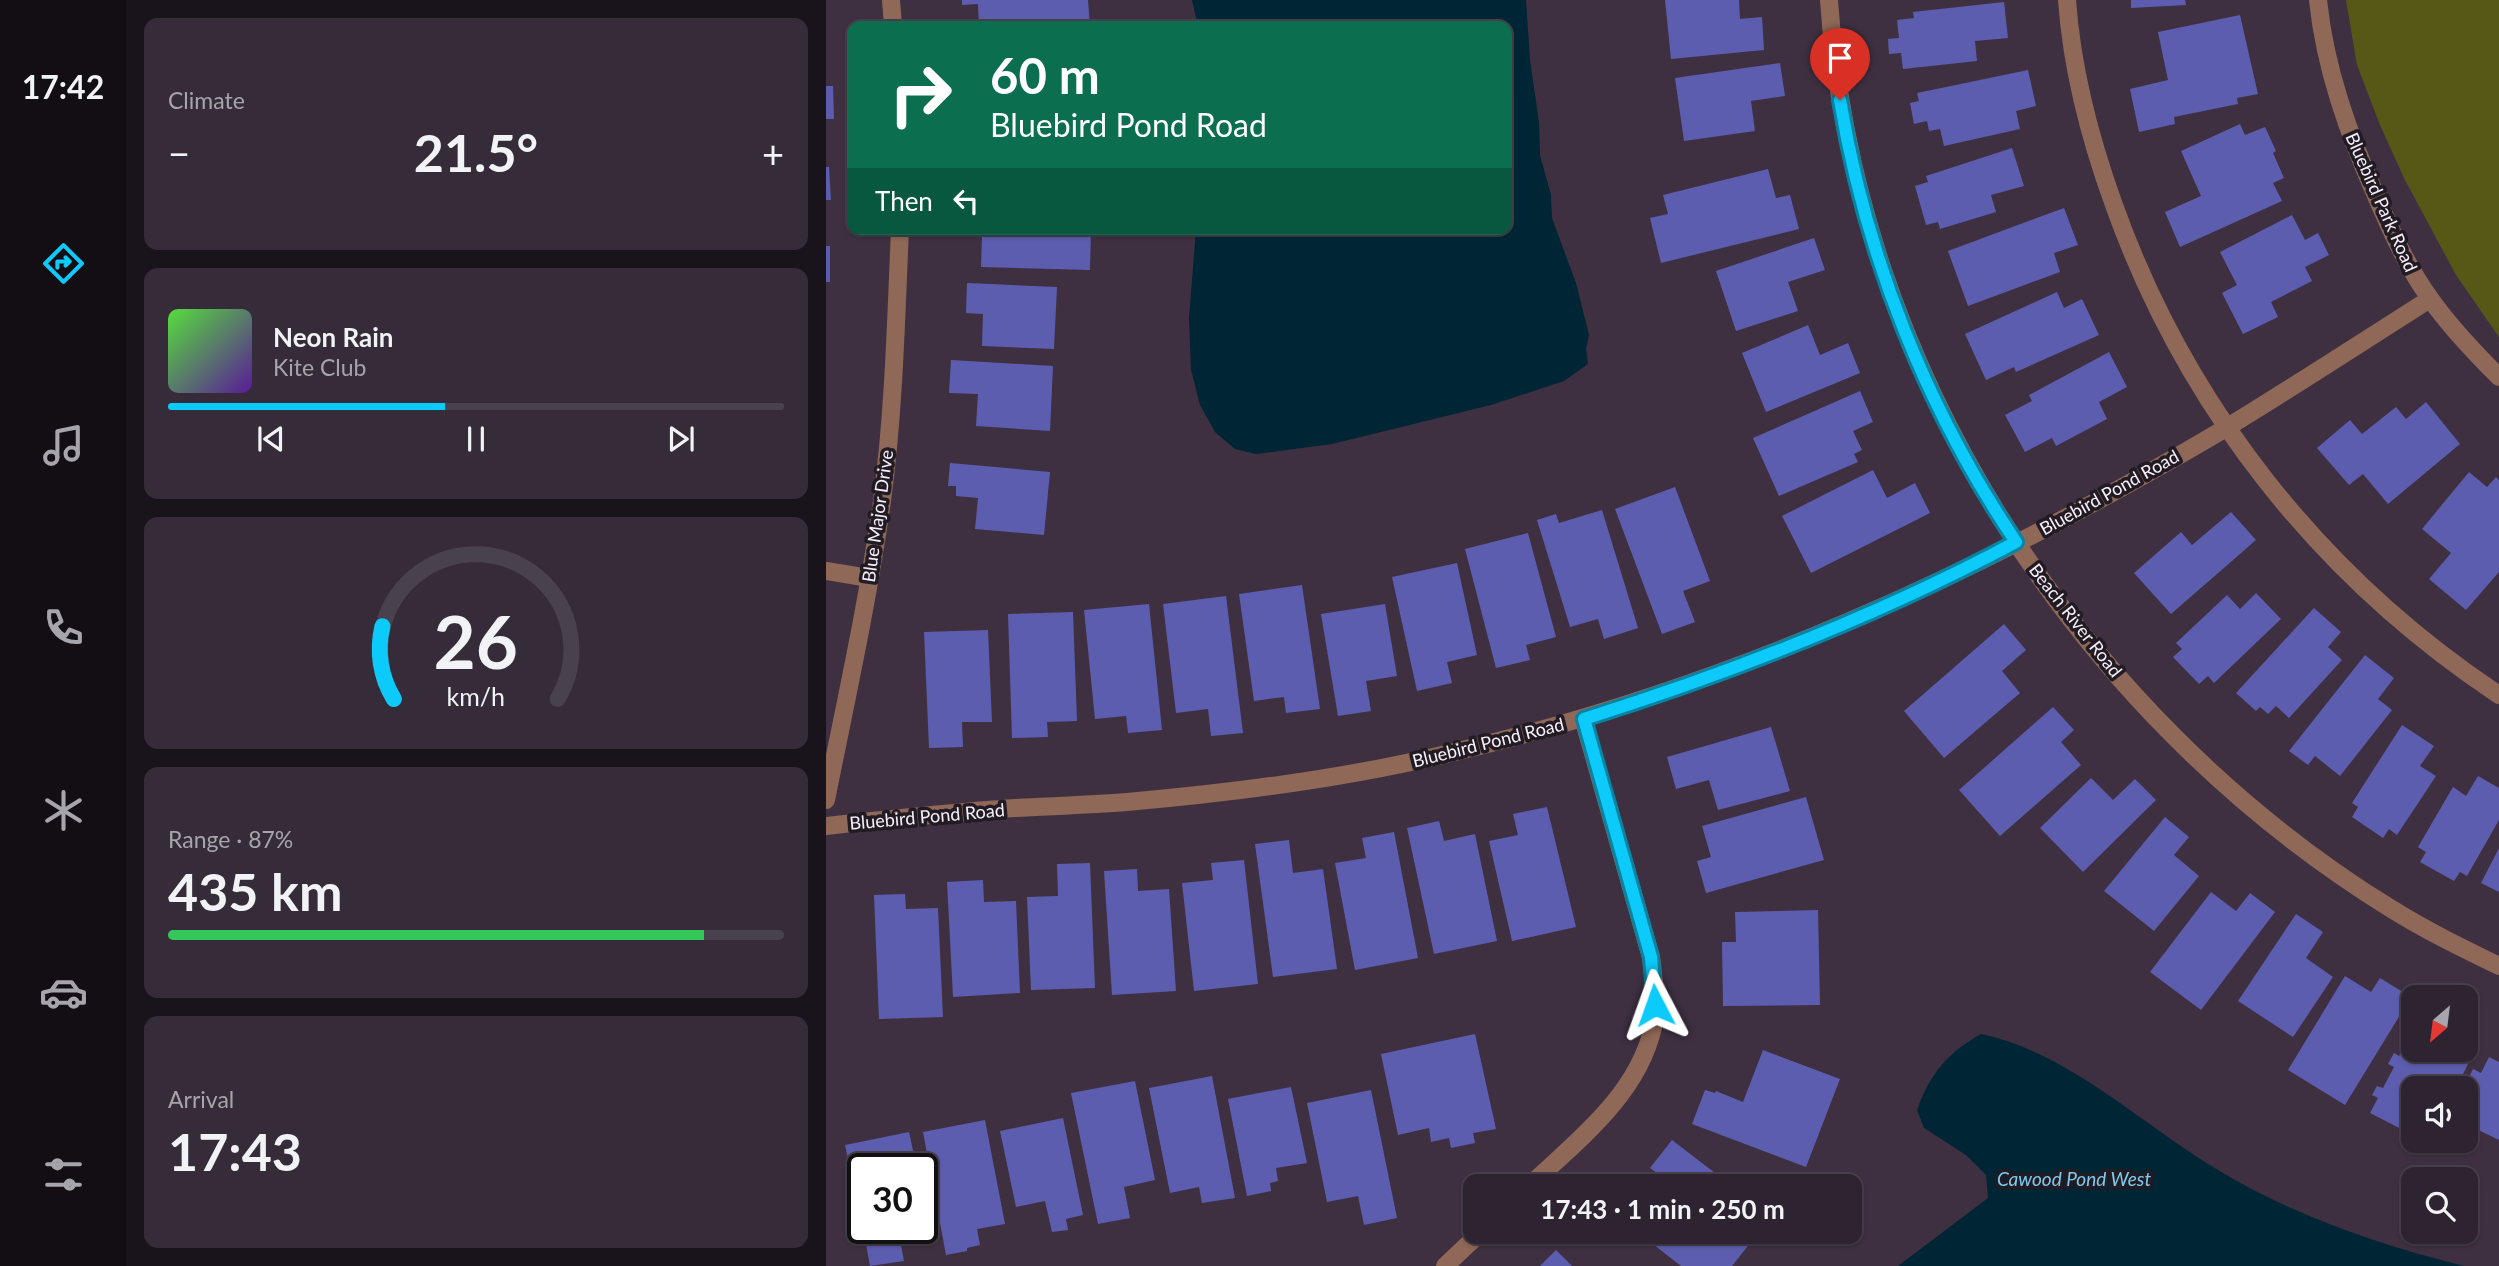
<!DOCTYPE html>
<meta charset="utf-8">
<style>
:root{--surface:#2e2431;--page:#362c39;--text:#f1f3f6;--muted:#a7a4ab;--line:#49414d;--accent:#0ccafa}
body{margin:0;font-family:Lato,sans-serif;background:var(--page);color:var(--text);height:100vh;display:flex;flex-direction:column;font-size:26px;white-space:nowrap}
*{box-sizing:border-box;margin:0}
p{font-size:23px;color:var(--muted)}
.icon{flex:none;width:38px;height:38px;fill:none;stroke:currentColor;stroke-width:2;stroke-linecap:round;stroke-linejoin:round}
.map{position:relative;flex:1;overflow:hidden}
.sheet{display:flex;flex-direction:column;gap:18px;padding:18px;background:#19141b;width:700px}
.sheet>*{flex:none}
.hud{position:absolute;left:21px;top:21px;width:665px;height:214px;border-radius:14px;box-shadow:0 2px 5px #0004,0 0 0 2px var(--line);background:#0b6e4f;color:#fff;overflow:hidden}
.needle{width:46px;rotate:208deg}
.tools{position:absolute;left:1575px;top:985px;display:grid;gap:14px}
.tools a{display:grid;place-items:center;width:77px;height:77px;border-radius:14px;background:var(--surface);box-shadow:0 2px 5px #0004,0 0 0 2px var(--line);font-size:35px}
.speed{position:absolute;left:21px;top:1153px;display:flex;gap:14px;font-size:35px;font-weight:700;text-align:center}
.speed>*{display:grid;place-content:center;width:91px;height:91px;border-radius:50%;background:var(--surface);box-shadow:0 2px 5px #0004,0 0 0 2px var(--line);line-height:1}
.speed .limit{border:4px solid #111;border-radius:10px;background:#fff;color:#111}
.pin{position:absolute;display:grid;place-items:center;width:60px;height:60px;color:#fff;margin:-72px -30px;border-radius:50% 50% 50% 0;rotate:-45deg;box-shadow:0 0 7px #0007}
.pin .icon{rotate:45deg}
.me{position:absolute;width:77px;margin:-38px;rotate:356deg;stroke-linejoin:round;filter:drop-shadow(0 0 5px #0008)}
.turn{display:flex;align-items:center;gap:24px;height:147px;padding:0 28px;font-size:32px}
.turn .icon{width:91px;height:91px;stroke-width:2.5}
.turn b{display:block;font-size:49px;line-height:60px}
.then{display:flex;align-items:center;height:66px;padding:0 28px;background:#0003;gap:14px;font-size:26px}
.big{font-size:52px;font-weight:700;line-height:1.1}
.sheet .card{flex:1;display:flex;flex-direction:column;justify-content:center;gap:10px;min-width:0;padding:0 24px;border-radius:14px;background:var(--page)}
.sheet .dial{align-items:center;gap:0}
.dial svg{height:182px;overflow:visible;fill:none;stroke:var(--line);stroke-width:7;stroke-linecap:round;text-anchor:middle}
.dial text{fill:var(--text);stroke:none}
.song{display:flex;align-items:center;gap:21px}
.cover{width:84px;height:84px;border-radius:10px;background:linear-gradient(135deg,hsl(110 70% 55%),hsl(270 70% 35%))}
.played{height:7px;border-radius:4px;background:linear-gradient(90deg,var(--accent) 45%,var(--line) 45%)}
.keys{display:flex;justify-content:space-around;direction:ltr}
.heat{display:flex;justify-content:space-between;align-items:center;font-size:38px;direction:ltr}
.charge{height:10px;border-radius:5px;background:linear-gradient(90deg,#34c759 87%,var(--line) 0)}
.trip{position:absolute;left:637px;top:1174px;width:399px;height:70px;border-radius:14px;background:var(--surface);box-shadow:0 2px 5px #0004,0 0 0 2px var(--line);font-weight:700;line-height:70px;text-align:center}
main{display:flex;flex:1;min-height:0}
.dock{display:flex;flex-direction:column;width:126px;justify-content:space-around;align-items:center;background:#120e14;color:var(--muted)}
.dock .icon{width:49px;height:49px}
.dock .selected{color:var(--accent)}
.dock b{font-size:32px;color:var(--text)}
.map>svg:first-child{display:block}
</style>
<main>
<nav class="dock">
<b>17:42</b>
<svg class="icon selected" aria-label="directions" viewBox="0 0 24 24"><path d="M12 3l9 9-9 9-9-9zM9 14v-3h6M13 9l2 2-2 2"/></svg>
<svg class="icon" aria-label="music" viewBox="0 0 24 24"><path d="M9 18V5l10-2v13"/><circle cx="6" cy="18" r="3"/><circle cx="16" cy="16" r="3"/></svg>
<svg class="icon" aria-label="phone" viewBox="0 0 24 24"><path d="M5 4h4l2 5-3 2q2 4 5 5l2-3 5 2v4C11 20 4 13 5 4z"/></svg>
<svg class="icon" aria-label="climate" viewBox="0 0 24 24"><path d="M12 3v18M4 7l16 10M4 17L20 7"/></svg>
<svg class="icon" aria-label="car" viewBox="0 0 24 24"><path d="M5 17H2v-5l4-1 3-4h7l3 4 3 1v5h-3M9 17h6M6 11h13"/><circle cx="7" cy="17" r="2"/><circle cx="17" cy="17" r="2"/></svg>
<svg class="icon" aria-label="filters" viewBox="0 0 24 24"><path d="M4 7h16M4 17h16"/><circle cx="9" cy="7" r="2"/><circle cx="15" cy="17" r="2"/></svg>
</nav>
<section class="sheet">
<div class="card"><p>Climate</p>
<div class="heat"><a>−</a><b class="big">21.5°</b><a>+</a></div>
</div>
<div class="card">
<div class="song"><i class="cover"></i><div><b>Neon Rain</b><p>Kite Club</p></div></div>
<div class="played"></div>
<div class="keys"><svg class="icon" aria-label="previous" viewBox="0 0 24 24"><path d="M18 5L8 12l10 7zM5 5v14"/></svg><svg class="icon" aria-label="pause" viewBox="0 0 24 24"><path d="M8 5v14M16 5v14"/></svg><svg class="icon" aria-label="next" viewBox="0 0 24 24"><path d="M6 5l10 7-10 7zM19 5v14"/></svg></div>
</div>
<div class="card dial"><svg viewBox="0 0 100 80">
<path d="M14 69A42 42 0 1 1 86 69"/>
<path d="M14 69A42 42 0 0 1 9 37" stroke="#0ccafa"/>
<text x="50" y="56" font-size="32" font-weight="700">26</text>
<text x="50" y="72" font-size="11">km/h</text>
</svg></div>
<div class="card"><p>Range · 87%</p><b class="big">435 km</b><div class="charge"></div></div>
<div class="card"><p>Arrival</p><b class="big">17:43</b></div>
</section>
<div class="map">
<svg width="1673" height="1266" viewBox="0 0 1673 1266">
<rect width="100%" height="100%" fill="#3e3041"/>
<path fill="#575816" d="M1520,0H1673V337L1630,275L1578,178L1554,125L1531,65Z"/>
<path fill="#002635" d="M366,0H700L704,60L713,122L714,155L725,195L726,218L750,283L763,335L760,349L762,364L738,381L665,405L506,444L430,454L409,449L389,432L374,405L365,370L363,318L370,229H681V26H372Z
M1155,1034C1240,1051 1318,1126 1392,1170C1468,1216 1553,1245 1638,1266H1072L1162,1198L1160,1175L1140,1155L1098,1128L1091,1110C1104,1074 1121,1053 1155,1034Z"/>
<path fill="#5d5daf" d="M136,0H262L264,26H153L152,4L136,5Z
M839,0H913L914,19L936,17L938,50L845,59Z
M1305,0H1359L1360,5L1305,8Z
M1178,2L1182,38L1149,41L1151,61L1077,69L1075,53L1063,54L1062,39L1073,38L1071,20L1088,18L1087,12Z
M1414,15L1432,94L1411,98L1412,104L1348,117L1349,124L1313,132L1304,89L1342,80L1332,32Z
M954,63L959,96L925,101L929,131L858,141L849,78Z
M1202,70L1210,106L1190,111L1194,129L1118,146L1114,129L1103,131L1101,121L1088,124L1084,103L1093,101L1091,93Z
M0,86H7L8,119H0Z
M1414,124L1419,135L1439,127L1450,151L1447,153L1458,178L1447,183L1456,201L1354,247L1339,212L1375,196L1355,151Z
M1186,148L1198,186L1165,195L1170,212L1114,229L1112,222L1100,225L1089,186L1102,182L1100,176Z
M0,167H3L5,200H0Z
M942,169L950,198L964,195L973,229L835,263L824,218L842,214L837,195Z
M1238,208L1252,245L1228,253L1234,272L1142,306L1122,251Z
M1466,215L1479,240L1492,233L1503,255L1479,267L1486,281L1445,302L1452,317L1417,334L1396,293L1411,285L1394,252Z
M141,229H265L264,270L155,267L156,236L141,235Z
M988,238L999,270L962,282L972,311L910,331L890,271Z
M0,246H4V282H0Z
M141,283L231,287L228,349L156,346L157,314L140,313Z
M1231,292L1238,308L1256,299L1273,335L1190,372L1188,367L1160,380L1139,334Z
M982,325L994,355L1022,343L1034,373L940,412L916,353Z
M1283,352L1301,387L1273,402L1281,419L1230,446L1226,438L1199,452L1179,415L1206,401L1203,395Z
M125,360L227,366L224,431L150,426L152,394L123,393Z
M1034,391L1047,422L1027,431L1036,450L1028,454L1032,462L953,496L927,438Z
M1600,402L1634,444L1562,504L1537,474L1523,485L1491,448L1524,420L1536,434L1570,407L1580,419Z
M124,463L224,472L218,535L149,529L152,498L130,496V486H122Z
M1047,470L1061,498L1089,483L1104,513L985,573L956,516Z
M1643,472L1661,487L1670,477L1673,480V572L1640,610L1603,579L1625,553L1596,529Z
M849,487L884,581L857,591L869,622L836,634L789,509Z
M776,510L812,628L778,639L772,619L744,627L711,520L730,514L733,523Z
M1405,512L1430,540L1345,614L1308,573L1355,532L1366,545Z
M702,533L730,637L700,645L704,660L670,668L639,549Z
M631,563L651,655L621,662L626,683L591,691L566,577Z
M476,585L494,709L460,713L458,697L428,701L413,594Z
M1430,593L1455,619L1388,683L1382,676L1373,684L1347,657L1356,649L1350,643L1401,595L1414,609Z
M400,596L417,733L385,736L382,709L350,713L337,604Z
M323,604L336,730L302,733L300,716L269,719L258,610Z
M559,604L571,676L540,681L545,711L512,716L495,614Z
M1488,608L1515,632L1502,647L1516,660L1463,718L1450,706L1442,714L1434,707L1430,711L1410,693Z
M247,612L251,721L221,722L222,737L186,738L182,614Z
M1178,624L1200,650L1176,671L1194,693L1118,758L1078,711Z
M162,630L166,722H136L137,747L103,748L98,632Z
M1539,655L1568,678L1552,699L1566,710L1514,776L1489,756L1482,765L1463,751Z
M1227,707L1248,730L1235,742L1255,765L1174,836L1133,790Z
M1576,725L1608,746L1594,766L1610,776L1571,835L1563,829L1557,838L1526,817L1532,807L1526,803Z
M945,727L964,791L892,810L883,780L850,789L841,757Z
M1652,776L1673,788V820L1641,876L1634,872L1628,881L1594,862L1600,852L1592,847L1627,787L1640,796Z
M1265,778L1287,800L1309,779L1330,800L1257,872L1214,828Z
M980,797L998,860L880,893L871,861L885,857L876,826Z
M721,807L750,927L686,941L663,841L692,835L687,814Z
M1339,817L1363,837L1348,855L1373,876L1328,931L1278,891Z
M613,821L618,841L649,834L671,941L608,954L581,828Z
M568,832L592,958L529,970L509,863L540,858L536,838Z
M463,840L467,873L497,869L511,969L447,977L429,844Z
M1673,848V892L1655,883Z
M418,860L432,984L368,991L356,883L387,880L385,863Z
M264,863L269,988L205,990L201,897L232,896L231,864Z
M311,869L312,891L343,889L350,991L286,995L278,871Z
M157,880L158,902L190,901L194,993L127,997L121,882Z
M1385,892L1410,911L1424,893L1449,912L1375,1010L1324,972Z
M79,894L80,909L112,908L117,1017L53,1019L48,895Z
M992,910L994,1005L897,1006L896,942H910L909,912Z
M1470,914L1497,932L1480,958L1507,977L1467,1037L1412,1001Z
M1519,976L1545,992L1554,978L1585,997L1519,1105L1462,1070Z
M1587,1014V1050L1640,1048L1648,1052L1630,1088H1587V1135L1544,1113L1552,1098L1546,1095L1551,1086L1557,1088L1568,1067L1562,1064L1568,1053L1573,1056L1584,1035L1578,1033Z
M649,1034L670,1129L647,1133L649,1143L625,1148L623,1138L605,1142L603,1128L572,1135L555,1054Z
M937,1050L1014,1079L980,1167L866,1124L879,1090L889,1093L890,1091L917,1102Z
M1663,1057L1673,1062V1140L1640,1124V1088H1638L1647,1069L1655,1073Z
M386,1076L409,1198L376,1203L373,1187L344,1193L323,1088Z
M309,1081L329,1180L298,1187L304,1218L272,1224L245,1093Z
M465,1087L481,1163L450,1168L452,1181L444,1183L445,1191L421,1196L402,1099Z
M545,1090L571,1218L538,1225L532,1196L501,1202L481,1103Z
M237,1118L257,1215L240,1219L242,1230L226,1232L219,1201L190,1207L174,1131Z
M159,1120L179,1224L151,1229L154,1245L141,1248V1251L120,1255L97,1132Z
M83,1132L91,1169H37L36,1224L19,1145Z
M846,1140L906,1186H842L836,1182L839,1179L824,1168Z
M97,1202L105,1239L75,1245L78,1261L44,1266L37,1228H96Z
M830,1232H933L906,1266H855L823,1241Z
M730,1250L746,1266H714Z"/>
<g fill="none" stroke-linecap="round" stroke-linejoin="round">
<path stroke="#8f6857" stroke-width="18" d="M65,0L67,26
M1003,0C1027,368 1252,715 1564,908C1599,930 1636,948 1673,966
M1241,0C1246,70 1264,139 1288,205C1360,407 1495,577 1673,695
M1492,0C1499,69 1523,135 1551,198C1566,233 1581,266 1603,297C1623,326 1648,352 1673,377
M0,571L43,578
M0,800C20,700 42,601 56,501C68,411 70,319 74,229
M0,826C63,819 126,812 189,808C226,806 263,805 301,802C404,793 515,779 616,755C898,690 1152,575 1400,428C1469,386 1536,342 1604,299
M703,1186C751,1141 812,1095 827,1027C831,1004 828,980 825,957L757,718
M619,1266L655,1232"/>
</g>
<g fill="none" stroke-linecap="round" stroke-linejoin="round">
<g stroke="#0883a2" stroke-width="18">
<path id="route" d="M829,1005L825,957L758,719C907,672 1052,616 1190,542C1101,410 1040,257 1014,100"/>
</g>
<use href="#route" stroke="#0ccafa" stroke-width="12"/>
</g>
<g text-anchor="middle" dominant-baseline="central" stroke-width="7" stroke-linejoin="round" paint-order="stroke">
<g font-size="18" fill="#f8effa" stroke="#211b23">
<text transform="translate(1556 202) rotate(66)">Bluebird Park Road</text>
<text transform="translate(1283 492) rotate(-29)">Bluebird Pond Road</text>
<text transform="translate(51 516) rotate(-82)">Blue Major Drive</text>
<text transform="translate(1250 620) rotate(52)">Beach River Road</text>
<text transform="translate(662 742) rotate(-14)">Bluebird Pond Road</text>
<text transform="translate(101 816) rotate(-5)">Bluebird Pond Road</text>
</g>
<g font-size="19" font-style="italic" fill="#7bccf0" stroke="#211b23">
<text x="1248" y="1178">Cawood Pond West</text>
</g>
</g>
</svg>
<div class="tools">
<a><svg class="needle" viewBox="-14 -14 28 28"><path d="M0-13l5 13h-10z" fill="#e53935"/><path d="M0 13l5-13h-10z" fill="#a7a4ab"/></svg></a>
<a><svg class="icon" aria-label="sound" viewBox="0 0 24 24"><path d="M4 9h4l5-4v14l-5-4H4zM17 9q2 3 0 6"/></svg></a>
<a><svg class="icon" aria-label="search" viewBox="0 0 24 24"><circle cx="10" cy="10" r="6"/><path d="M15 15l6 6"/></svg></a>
</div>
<div class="speed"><div class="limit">30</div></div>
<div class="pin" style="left:1014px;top:100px;background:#d93025"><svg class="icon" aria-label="arrive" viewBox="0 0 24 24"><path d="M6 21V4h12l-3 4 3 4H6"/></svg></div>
<svg class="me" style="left:829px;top:1005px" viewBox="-20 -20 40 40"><path d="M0-17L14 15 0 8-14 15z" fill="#0ccafa" stroke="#fff" stroke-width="4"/></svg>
<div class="trip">17:43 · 1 min · 250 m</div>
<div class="hud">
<div class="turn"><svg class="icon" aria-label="right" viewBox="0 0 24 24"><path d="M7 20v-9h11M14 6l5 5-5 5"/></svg><div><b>60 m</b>Bluebird Pond Road</div></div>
<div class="then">Then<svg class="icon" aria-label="left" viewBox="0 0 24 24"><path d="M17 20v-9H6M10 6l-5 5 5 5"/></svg></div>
</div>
</div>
</main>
